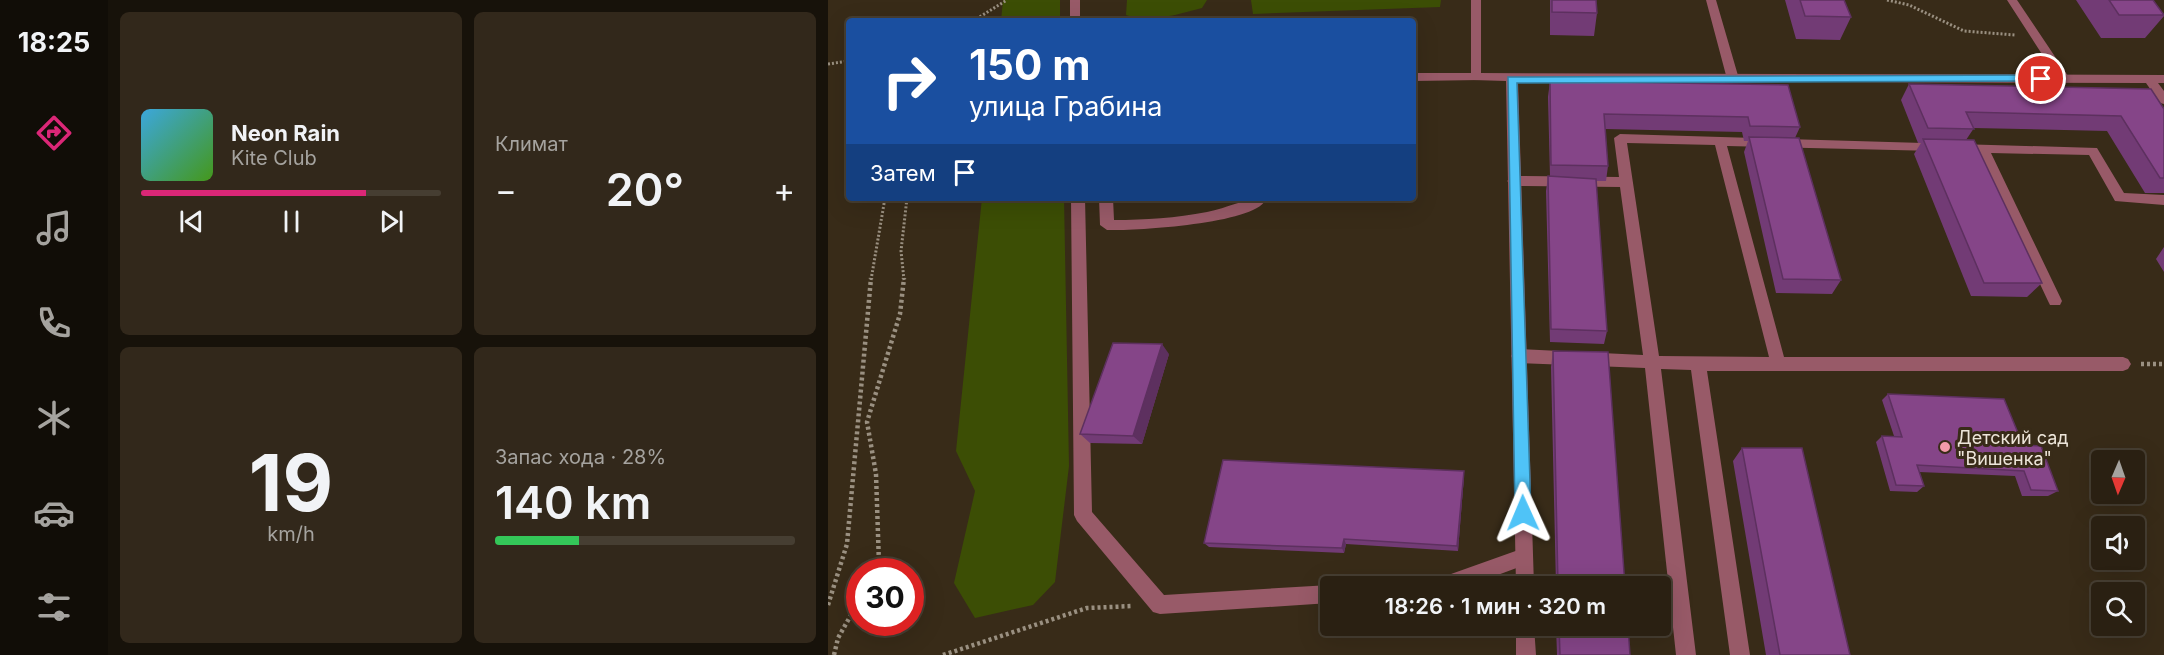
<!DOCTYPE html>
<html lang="ru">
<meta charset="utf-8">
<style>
:root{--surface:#2a2012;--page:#32281b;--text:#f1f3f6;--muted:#a5a39f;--line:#463e32;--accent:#db2777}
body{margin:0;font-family:Inter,sans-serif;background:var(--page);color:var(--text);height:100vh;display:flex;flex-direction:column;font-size:22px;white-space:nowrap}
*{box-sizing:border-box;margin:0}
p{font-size:20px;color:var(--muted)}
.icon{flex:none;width:33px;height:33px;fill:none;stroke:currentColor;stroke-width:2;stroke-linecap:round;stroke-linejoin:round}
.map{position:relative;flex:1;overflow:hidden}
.side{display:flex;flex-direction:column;gap:12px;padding:12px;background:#17120a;width:720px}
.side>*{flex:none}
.hud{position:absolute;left:18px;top:18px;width:570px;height:183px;border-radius:6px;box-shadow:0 6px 24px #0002,0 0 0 2px var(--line);background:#1a4fa0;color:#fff;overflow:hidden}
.needle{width:39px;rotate:182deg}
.tools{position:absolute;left:1263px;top:450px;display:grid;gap:12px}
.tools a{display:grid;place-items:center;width:54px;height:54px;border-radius:6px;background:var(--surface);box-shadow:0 6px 24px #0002,0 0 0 2px var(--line);font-size:30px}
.speed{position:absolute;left:18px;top:558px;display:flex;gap:12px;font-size:30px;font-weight:700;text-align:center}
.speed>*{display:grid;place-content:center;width:78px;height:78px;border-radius:50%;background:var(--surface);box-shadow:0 6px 24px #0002,0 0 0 2px var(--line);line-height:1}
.speed .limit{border:9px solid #d22;background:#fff;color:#111}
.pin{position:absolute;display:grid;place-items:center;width:51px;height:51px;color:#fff;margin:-26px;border:3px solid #fff;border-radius:50%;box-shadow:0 2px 6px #0007}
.me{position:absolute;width:66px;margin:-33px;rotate:359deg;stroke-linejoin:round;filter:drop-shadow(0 0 4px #0008)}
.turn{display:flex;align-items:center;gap:21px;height:126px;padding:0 24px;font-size:27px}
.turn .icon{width:78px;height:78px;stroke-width:2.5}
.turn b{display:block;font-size:42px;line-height:51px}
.then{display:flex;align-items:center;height:57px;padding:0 24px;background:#0003;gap:12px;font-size:22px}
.big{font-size:45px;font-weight:600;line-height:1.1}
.side .widget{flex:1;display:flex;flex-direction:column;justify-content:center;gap:9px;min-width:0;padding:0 21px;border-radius:9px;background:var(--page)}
.side .dial{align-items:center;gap:0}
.dial b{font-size:78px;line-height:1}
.song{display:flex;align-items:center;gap:18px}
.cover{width:72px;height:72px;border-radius:9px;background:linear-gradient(135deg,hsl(200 70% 55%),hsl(100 70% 35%))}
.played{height:6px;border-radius:3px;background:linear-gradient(90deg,var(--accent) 75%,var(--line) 75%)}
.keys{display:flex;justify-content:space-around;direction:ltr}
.heat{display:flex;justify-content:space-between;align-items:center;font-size:33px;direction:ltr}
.charge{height:9px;border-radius:4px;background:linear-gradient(90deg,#34c759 28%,var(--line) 0)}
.side .tiles{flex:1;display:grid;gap:12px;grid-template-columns:repeat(2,1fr)}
.trip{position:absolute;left:492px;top:576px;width:351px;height:60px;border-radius:6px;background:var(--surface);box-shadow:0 6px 24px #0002,0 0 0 2px var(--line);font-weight:600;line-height:60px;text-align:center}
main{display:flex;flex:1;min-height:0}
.tabs{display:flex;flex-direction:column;width:108px;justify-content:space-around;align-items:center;background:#110d07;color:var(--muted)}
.tabs .icon{width:42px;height:42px}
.tabs .active{color:var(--accent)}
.tabs b{font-size:27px;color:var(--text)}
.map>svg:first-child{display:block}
</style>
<main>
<nav class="tabs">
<b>18:25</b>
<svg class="icon active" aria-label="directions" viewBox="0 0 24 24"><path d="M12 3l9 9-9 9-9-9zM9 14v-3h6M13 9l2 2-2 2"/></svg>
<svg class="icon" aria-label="music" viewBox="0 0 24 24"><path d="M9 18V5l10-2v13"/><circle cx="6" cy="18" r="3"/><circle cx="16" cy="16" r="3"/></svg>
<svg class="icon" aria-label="phone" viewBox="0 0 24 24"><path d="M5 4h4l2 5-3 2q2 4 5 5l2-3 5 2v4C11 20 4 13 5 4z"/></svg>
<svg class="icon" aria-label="climate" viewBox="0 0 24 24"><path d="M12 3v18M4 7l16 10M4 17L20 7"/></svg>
<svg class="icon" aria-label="car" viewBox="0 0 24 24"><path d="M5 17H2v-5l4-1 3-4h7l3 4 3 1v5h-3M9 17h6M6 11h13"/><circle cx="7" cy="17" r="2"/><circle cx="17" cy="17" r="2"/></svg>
<svg class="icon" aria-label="filters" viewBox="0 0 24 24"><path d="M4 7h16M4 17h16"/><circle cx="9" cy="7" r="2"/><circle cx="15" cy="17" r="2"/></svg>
</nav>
<section class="side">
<div class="tiles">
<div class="widget">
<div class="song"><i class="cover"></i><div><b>Neon Rain</b><p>Kite Club</p></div></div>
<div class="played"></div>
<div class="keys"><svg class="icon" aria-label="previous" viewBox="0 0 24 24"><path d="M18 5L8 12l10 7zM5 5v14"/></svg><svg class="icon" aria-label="pause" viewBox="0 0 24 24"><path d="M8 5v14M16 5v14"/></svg><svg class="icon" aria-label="next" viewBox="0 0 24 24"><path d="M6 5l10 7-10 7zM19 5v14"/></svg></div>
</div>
<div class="widget"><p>Климат</p>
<div class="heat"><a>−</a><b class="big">20°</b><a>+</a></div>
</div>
<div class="widget dial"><b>19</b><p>km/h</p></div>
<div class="widget"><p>Запас хода · 28%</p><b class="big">140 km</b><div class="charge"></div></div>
</div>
</section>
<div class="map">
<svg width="1336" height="655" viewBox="0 0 1336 655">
<rect width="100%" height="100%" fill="#382b18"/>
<path fill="#3c4e05" d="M175,0H232V21H173Z
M299,0H379L374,8C349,14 323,24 298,15Z
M423,0H613L612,7L425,14Z
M154,198H236L241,466L227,582L205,605L147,618L126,583L147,491L128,451Z"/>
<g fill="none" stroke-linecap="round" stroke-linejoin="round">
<path stroke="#9a9081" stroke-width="3" stroke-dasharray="2 2" stroke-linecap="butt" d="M1059,0L1081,5L1136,31L1187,35
M145,21L179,0
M0,64L21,61
M43,280L57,198
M76,280L73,251L79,198"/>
<path stroke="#9a9081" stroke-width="4.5" stroke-dasharray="3 3" stroke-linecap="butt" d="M1313,364H1336
M47,572L51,564L48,474L39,422L72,314L76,278
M0,605L19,544L43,278
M6,655L10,638L32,599
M115,655L259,608L305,606"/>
<path fill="#985a68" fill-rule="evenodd" d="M242,0H252V21H242Z
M643,0H653V80L585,81V73H643Z
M878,0H888L911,79L909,82H901L899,79Z
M1179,0H1189L1242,79L1240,82H1232Z
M792,134L1269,148L1296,193L1336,195V205L1287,201L1261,155L1163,153L1234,301L1232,305H1222L1220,301L1150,152L899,146L956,357H1295L1300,359L1303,364L1300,369L1295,371H879L922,655H902L863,370L833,369L868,655H848L817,368L691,363L686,361L683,356L686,351L691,349L815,355L792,187L686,186L679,181L686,176L791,177L786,138ZM799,143L887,145L941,357L831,356Z
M243,198H257L264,512L336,595L502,585L506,586H502V603L332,614L325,612L249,521L246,515Z
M271,198H285L286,220C317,220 348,218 379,212C399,208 418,198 438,198C433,224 303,231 279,230L272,225Z
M696,548L702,551L705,557L702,563L640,586H607L609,579Z"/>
<path fill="#985a68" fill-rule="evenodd" d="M649,73L1336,75V83H1330L1336,91V104L1332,103L1318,83L690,81L706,586H688L678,81L645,80V74Z
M688,626H706L708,655H688Z"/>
</g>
<path fill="#723b75" d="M722,0H768L769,13L766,36L722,35Z
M957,0H1016L1023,17L1012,40L968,39Z
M1248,0H1325L1336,15V16L1317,38H1273Z
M722,81L960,85L972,127L967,138L1013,280L1004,294L948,293L916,152L920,141H916L914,132L777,129L780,166L778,181H768L779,331L776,344L722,342L718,191L720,176L722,177L720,97Z
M1081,84L1336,109V193H1317L1279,131L1146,128L1138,140L1214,283L1199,297L1143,296L1086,154L1093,143H1090L1073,100Z
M1336,247V272L1328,259Z
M725,351L797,586H728L723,367Z
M341,354L314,444L262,443L252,434Z
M1060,394L1195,445L1230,491L1220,496H1194L1187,476L1091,472L1096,486L1089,492L1062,491L1048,442L1054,436H1066L1054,400Z
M914,448L1022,655H938L905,461Z
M636,471V476L630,551L518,544L516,553L381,547L376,543Z
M728,626H800L802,655H729Z"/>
<path fill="#5d305f" d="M334,344L341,354L314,444L305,436Z
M636,471V476L630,551L629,546Z
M516,539L518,544L516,553L514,548Z"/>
<path fill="#854588" stroke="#5d305f" stroke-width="1.5" d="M724,0H768L769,13L724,12Z
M972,0H1016L1023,17L977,16Z
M1281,0H1325L1336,15H1291Z
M722,81L960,85L972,127L922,126L920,117L776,114L780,166L723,165Z
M1081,84L1323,89L1336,109V178H1332L1293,116L1138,112L1146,129L1100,128Z
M921,137L971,138L1013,280L955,279Z
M1095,139L1146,140L1214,283H1156Z
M720,176L768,179L779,331L723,329Z
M285,343L334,344L305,436L252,434Z
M725,351L780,352L797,586H730Z
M1060,394L1176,399L1195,445L1213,446L1230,491L1203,490L1196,471L1089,465L1096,486L1068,485L1054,436L1074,437Z
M914,448H974L1022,655H952Z
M395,460L636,471L629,546L516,539L514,548L376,543Z
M731,626H800L802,655H732Z"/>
<path fill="#4fc3f7" stroke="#337fa1" stroke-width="1.5" d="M1213,75L1218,79L1216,81L689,83L703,513L700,518L695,520L689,518L687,513L680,77Z"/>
<circle fill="#f39aab" stroke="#382b18" stroke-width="2" cx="1117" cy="447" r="6"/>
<g text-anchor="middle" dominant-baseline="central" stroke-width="6" stroke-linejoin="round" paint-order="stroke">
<g font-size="18" fill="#ede5d9" stroke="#382b18" text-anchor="start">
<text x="1129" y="437">Детский сад<tspan x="1129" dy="21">"Вишенка"</tspan></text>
</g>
</g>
</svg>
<div class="tools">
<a><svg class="needle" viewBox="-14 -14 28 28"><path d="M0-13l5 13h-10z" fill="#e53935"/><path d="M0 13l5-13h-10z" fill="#a5a39f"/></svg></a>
<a><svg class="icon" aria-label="sound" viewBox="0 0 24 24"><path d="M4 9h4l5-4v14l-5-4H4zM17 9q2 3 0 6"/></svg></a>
<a><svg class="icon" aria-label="search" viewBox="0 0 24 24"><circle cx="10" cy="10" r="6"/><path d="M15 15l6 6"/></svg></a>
</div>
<div class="speed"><div class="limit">30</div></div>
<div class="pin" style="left:1213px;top:79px;background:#d93025"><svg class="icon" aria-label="arrive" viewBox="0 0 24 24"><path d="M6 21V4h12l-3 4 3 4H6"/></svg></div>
<svg class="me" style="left:695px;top:513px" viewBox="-20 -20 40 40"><path d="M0-17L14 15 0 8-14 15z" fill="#4fc3f7" stroke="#fff" stroke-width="4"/></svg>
<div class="trip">18:26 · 1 мин · 320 m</div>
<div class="hud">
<div class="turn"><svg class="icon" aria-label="right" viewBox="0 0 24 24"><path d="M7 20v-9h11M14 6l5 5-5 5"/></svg><div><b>150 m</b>улица Грабина</div></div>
<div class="then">Затем<svg class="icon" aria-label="arrive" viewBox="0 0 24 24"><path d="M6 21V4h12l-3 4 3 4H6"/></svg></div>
</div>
</div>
</main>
